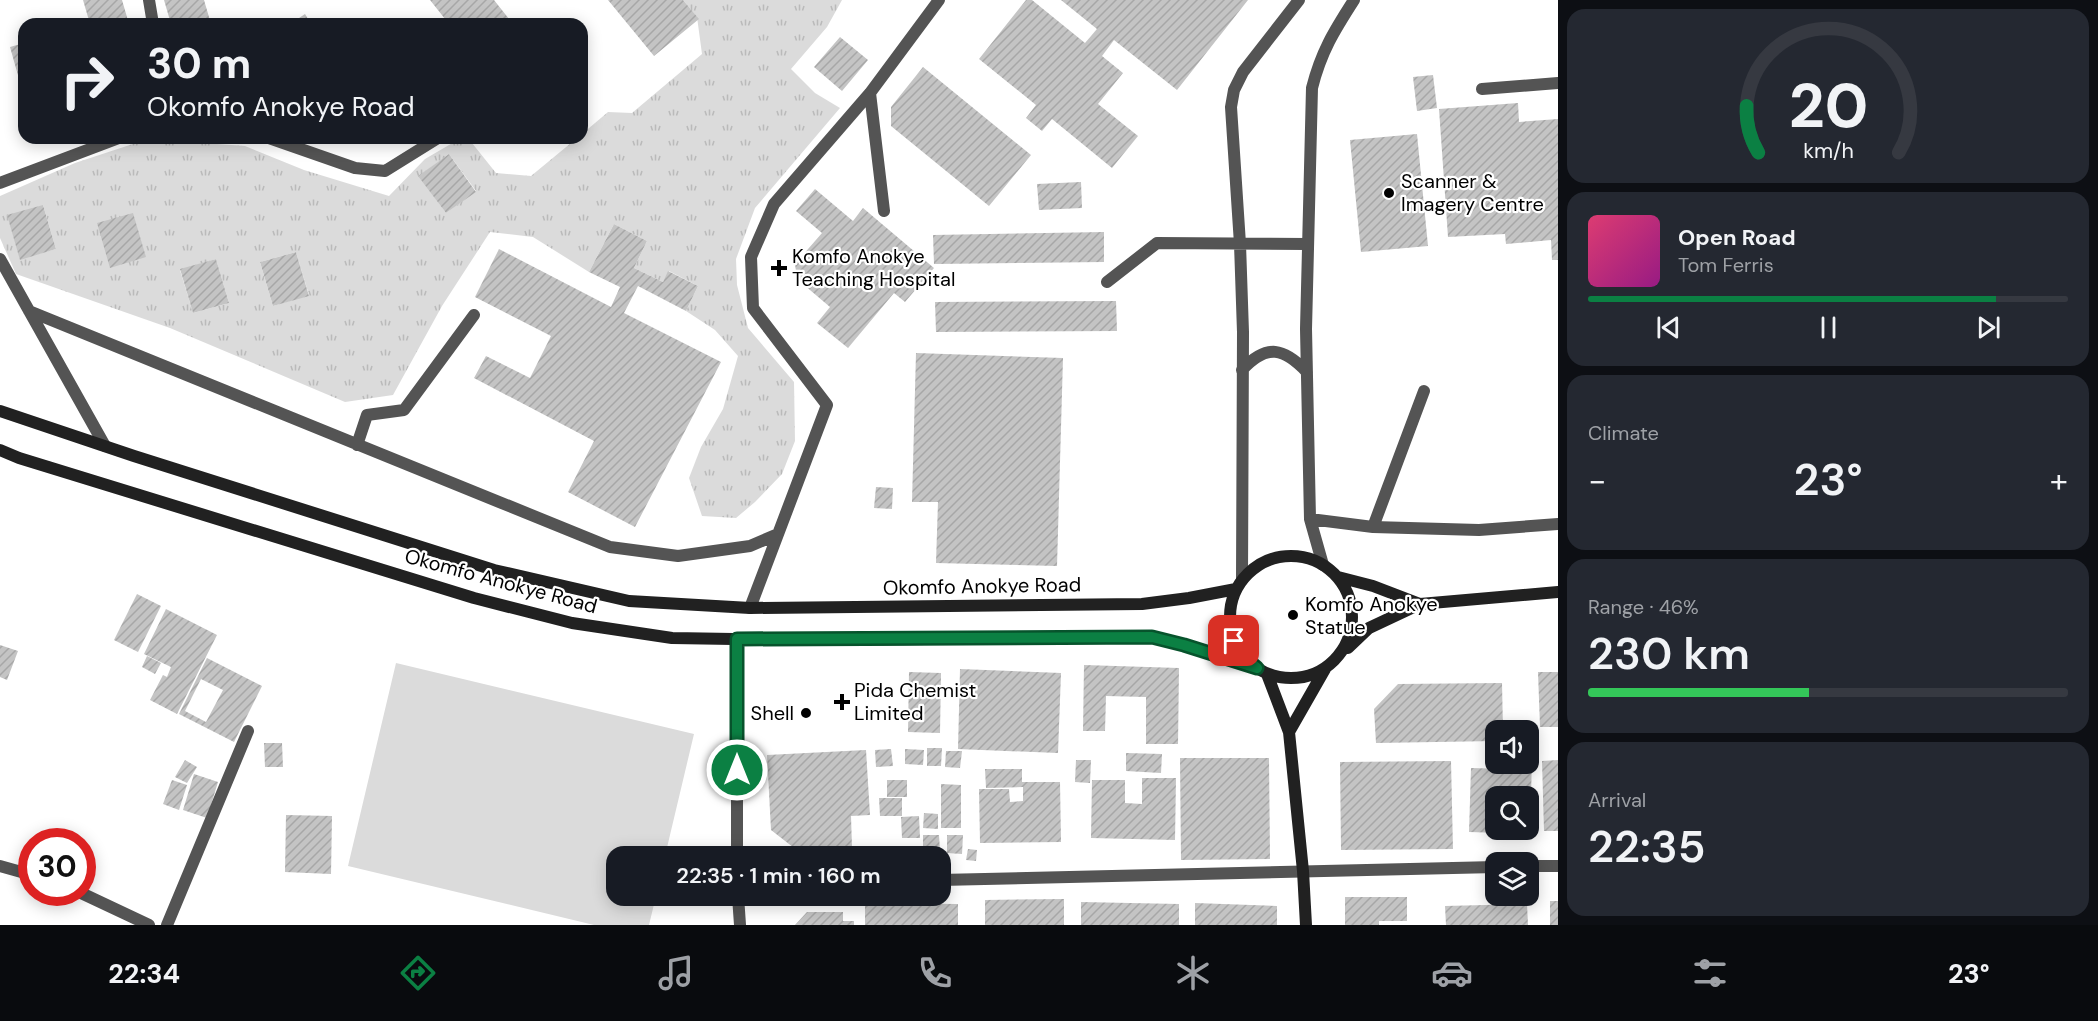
<!DOCTYPE html>
<meta charset="utf-8">
<style>
:root{--surface:#171b24;--page:#242831;--text:#f1f3f6;--muted:#9ea1a6;--line:#363941;--accent:#0b8043}
body{margin:0;font-family:"DM Sans",sans-serif;background:var(--page);color:var(--text);height:100vh;display:flex;flex-direction:column;font-size:22px;white-space:nowrap}
*{box-sizing:border-box;margin:0}
p{font-size:20px;color:var(--muted)}
.icon{flex:none;width:33px;height:33px;fill:none;stroke:currentColor;stroke-width:2;stroke-linecap:round;stroke-linejoin:round}
.map{position:relative;flex:1;overflow:hidden}
.sheet{display:flex;flex-direction:column;gap:9px;padding:9px;background:#0d0f14;width:540px}
.sheet>*{flex:none}
.top-card{position:absolute;left:18px;top:18px;width:570px;height:126px;border-radius:18px;box-shadow:0 3px 15px #0003;background:#171b24;color:var(--text);overflow:hidden}
.tools{position:absolute;left:1485px;top:720px;display:grid;gap:12px}
.tools a{display:grid;place-items:center;width:54px;height:54px;border-radius:12px;background:var(--surface);box-shadow:0 3px 15px #0003;font-size:30px}
.speed{position:absolute;left:18px;top:828px;display:flex;gap:12px;font-size:30px;font-weight:700;text-align:center}
.speed>*{display:grid;place-content:center;width:78px;height:78px;border-radius:50%;background:var(--surface);box-shadow:0 3px 15px #0003;line-height:1}
.speed .limit{border:9px solid #d22;background:#fff;color:#111}
.pin{position:absolute;display:grid;place-items:center;width:51px;height:51px;color:#fff;margin:-26px;border-radius:12px;box-shadow:0 3px 9px #0006}
.me{position:absolute;width:66px;margin:-33px;rotate:0deg;stroke-linejoin:round;filter:drop-shadow(0 0 4px #0008)}
.turn{display:flex;align-items:center;gap:21px;height:126px;padding:0 30px;font-size:27px}
.turn .icon{width:78px;height:78px;stroke-width:2.5}
.turn b{display:block;font-size:42px;line-height:51px}
.big{font-size:45px;font-weight:600;line-height:1.1}
.sheet .card{flex:1;display:flex;flex-direction:column;justify-content:center;gap:9px;min-width:0;padding:0 21px;border-radius:18px;background:var(--page)}
.sheet .dial{align-items:center;gap:0}
.dial svg{height:156px;overflow:visible;fill:none;stroke:var(--line);stroke-width:7;stroke-linecap:round;text-anchor:middle}
.dial text{fill:var(--text);stroke:none}
.song{display:flex;align-items:center;gap:18px}
.cover{width:72px;height:72px;border-radius:9px;background:linear-gradient(135deg,hsl(340 70% 55%),hsl(310 70% 35%))}
.played{height:6px;border-radius:3px;background:linear-gradient(90deg,var(--accent) 85%,var(--line) 85%)}
.keys{display:flex;justify-content:space-around;direction:ltr}
.heat{display:flex;justify-content:space-between;align-items:center;font-size:33px;direction:ltr}
.charge{height:9px;border-radius:4px;background:linear-gradient(90deg,#34c759 46%,var(--line) 0)}
.trip{position:absolute;left:606px;top:846px;width:345px;height:60px;border-radius:18px;background:var(--surface);box-shadow:0 3px 15px #0003;font-weight:600;line-height:60px;text-align:center}
.menu{display:flex;height:96px;justify-content:space-around;align-items:center;background:#090b0e;color:var(--muted)}
.menu .icon{width:42px;height:42px}
.menu .selected{color:var(--accent)}
.menu b{font-size:27px;color:var(--text)}
main{display:flex;flex:1;min-height:0}
.map>svg:first-child{display:block}
</style>
<main>
<div class="map">
<svg width="1558" height="925" viewBox="0 0 1558 925">
<defs>
<pattern id="grass-tufts" width="24" height="20" patternUnits="userSpaceOnUse" patternTransform="scale(1.5)"><rect width="24" height="20" fill="#dbdbdb"/><path d="M3 7l-1-3M5 7V3M7 7l1-3M15 17l-1-3M17 17v-4M19 17l1-3" fill="none" stroke="#bababa"/></pattern>
<pattern id="building-hatch" width="6" height="6" patternUnits="userSpaceOnUse" patternTransform="scale(1.5)"><rect width="6" height="6" fill="#c4c4c4"/><path d="M-1 1l2-2M0 6l6-6M5 7l2-2" fill="none" stroke="#a7a7a7"/></pattern>
</defs>
<rect width="100%" height="100%" fill="#fff"/>
<path fill="url(#grass-tufts)" fill-rule="evenodd" d="M683,0H842L827,27L791,69L815,93L840,108L755,208L736,259L737,285L748,328L794,382L795,441L782,474L755,502L736,518L702,516L689,478L701,447L723,409L738,356L715,330L686,311L698,286L669,271L663,282L634,268L647,241L614,224L589,272L533,237L490,232L442,306L393,395L345,402L170,328L16,274L0,238V196L75,163L148,139L245,146L304,170L389,196L425,159L461,138H468L496,173L531,176L577,138H582V134L608,112L632,113L702,54L697,17ZM449,154L476,191L446,213L419,176ZM43,205L56,249L20,259ZM296,252L309,295L273,306L260,262ZM216,259L229,303L193,313L180,270Z"/>
<path fill="#dbdbdb" d="M396,663L694,734L665,856H616V896H656L649,925H594L348,866Z"/>
<path fill="url(#building-hatch)" fill-rule="evenodd" d="M83,0H122L129,24H90Z
M164,0H204L211,24H171Z
M430,0H494L513,24H449Z
M608,0H683L699,19L654,56Z
M1026,0H1032L1085,43L1097,29L1061,0H1248L1177,90L1114,40L1102,56L1123,73L1098,104L1138,136L1112,168L1052,119L1042,131L1026,118L1036,105L979,59Z
M305,14L311,24H290Z
M840,37L868,60L842,91L814,67Z
M24,43V93H23L10,47Z
M923,67L1031,155L989,206L891,126V107Z
M1433,75L1437,108L1417,111L1413,77Z
M1518,103L1519,122L1558,119V260H1552L1551,240L1506,244L1505,234L1448,237L1439,109Z
M1417,134L1428,246L1361,252L1350,140Z
M449,154L476,192L446,213L418,176Z
M1081,182L1082,208L1039,210L1037,184Z
M815,189L853,221L863,208L934,268L905,302L894,293L848,348L817,323L830,307L797,279L795,264L822,233L796,211Z
M43,205L56,249L20,260L7,215Z
M133,213L146,257L110,268L97,223Z
M614,224L647,241L634,268L663,282L668,271L698,286L686,311L638,286L624,313L721,362L635,527L568,492L594,441L474,378L486,356L530,378L551,336L475,297L499,249L611,307L620,287L589,272Z
M1104,232V262L934,264L933,235Z
M296,252L309,296L273,306L260,262Z
M216,259L229,303L193,313L180,269Z
M1116,301L1117,331L936,332L935,302Z
M916,353L1063,358L1057,566L936,563L938,502H912Z
M876,487L893,488L892,509L874,508Z
M137,594L161,606L138,652L114,640Z
M166,609L217,635L177,714L150,700L163,675L167,677L171,667L144,654Z
M0,645L18,651L7,680L0,677Z
M147,656L161,663L155,674L142,667Z
M207,658L262,686L234,742L179,714ZM201,679L223,690L206,722L185,711Z
M1084,665L1179,668L1178,744H1146V697L1106,696L1105,731H1083Z
M960,669L1061,673L1058,753L958,749Z
M909,672L941,673L940,733L908,732Z
M1538,672H1558V727H1540Z
M1502,683L1503,730H1496V741L1376,743L1374,709L1398,684Z
M264,743H282L283,767H265Z
M927,748H942L941,766H927Z
M891,749L893,766L876,767L875,750Z
M905,749L924,750L923,765L905,764Z
M866,750L870,815L851,816L852,848L798,851L771,830L767,755Z
M946,751H962L960,768L945,767Z
M1126,753L1162,754L1161,773L1126,771Z
M1528,757H1532L1531,796H1496V830H1530V834L1469,832L1471,768L1506,769V764H1528Z
M1180,758H1269L1270,859L1181,860Z
M185,760L197,767L187,783L175,777Z
M1076,760H1091L1090,783L1075,782Z
M1558,760V831H1544L1542,761Z
M1451,761L1453,849L1341,850L1340,762Z
M985,769H1022V782H1060L1061,842L980,843L979,789H1009L1010,802L1023,801V787L986,788Z
M194,774L218,782L207,818L183,810Z
M1142,778H1176L1175,840L1091,838L1092,780H1125V803L1142,804Z
M172,780L187,785L179,810L163,804Z
M887,780H907V797H887Z
M941,784L961,785V828H941Z
M879,798H902V816H880Z
M924,813L938,814V829L923,828Z
M286,815L332,816L331,874L285,872Z
M919,816L920,838H902L901,817Z
M923,835H939L940,851L923,852Z
M947,835H963L962,854L947,853Z
M968,849L977,850L976,861L966,860Z
M1345,897H1407V921H1379V925H1345Z
M1064,899V925H985V900Z
M1550,901H1558V925H1550Z
M1081,902L1179,904V925H1081Z
M865,903L958,904V925H865Z
M1195,903L1277,906V925H1195Z
M1527,904L1528,925H1446L1445,906Z
M807,912H843V921H854V925H795Z"/>
<g fill="none" stroke-linecap="round" stroke-linejoin="round">
<path stroke="#545454" stroke-width="12" d="M149,0L153,24
M1482,89L1558,83
M870,93L884,211
M269,138L355,168L385,171L438,138
M0,183L119,138
M0,259L105,446
M1107,282L1157,243L1307,244
M29,311L610,547L678,556L750,546L778,534
M1242,370C1267,343 1284,348 1307,372
M357,445L367,415L404,410L474,315
M1310,519L1373,527L1479,530L1558,524
M1373,527L1424,391
M1323,565L1310,519L1306,329L1312,88C1321,52 1334,31 1354,0
M1242,580L1243,332L1240,244L1231,107L1234,90L1243,72L1299,0
M750,608L827,405L753,308L751,257L774,204L870,93L939,0"/>
<path stroke="#545454" stroke-width="12" d="M737,639V856
M0,866L32,875
M1528,866H1558
M940,880L1496,867
M79,892L149,925
M738,896L740,925
M167,925L248,731"/>
<path stroke="#212121" stroke-width="12" d="M0,411L134,456L494,570L629,601L750,608L1142,604L1189,598L1236,589
M0,450L19,458L474,598L572,623L672,638L805,640L1152,637L1184,645L1257,668
M1230 617a61 61 0 1 1 122 0a61 61 0 1 1-122 0Z
M1338,577L1373,586L1420,604
M1348,648L1369,628L1420,604L1558,592
M1267,674L1289,732L1303,871L1306,925
M1289,732L1325,669"/>
</g>
<g fill="none" stroke-linecap="round" stroke-linejoin="round">
<g stroke="#07532c" stroke-width="15">
<path id="route" d="M737,770V639L1152,637L1184,645L1257,668L1243,656L1234,641"/>
</g>
<use href="#route" stroke="#0b8043" stroke-width="10"/>
</g>
<g fill="#000" stroke="#fff" stroke-width="2">
<circle cx="1389" cy="193" r="6"/>
<path d="M776 259h6v6h6v6h-6v6h-6v-6h-6v-6h6z"/>
<circle cx="1293" cy="615" r="6"/>
<path d="M839 693h6v6h6v6h-6v6h-6v-6h-6v-6h6z"/>
<circle cx="806" cy="713" r="6"/>
</g>
<g text-anchor="middle" dominant-baseline="central" stroke-width="4.5" stroke-linejoin="round" paint-order="stroke">
<g font-size="20" fill="#000" stroke="#fff" text-anchor="start">
<text x="1401" y="181">Scanner &amp;<tspan x="1401" dy="23">Imagery Centre</tspan></text>
<text x="792" y="256">Komfo Anokye<tspan x="792" dy="23">Teaching Hospital</tspan></text>
<text x="1305" y="604">Komfo Anokye<tspan x="1305" dy="23">Statue</tspan></text>
<text x="854" y="690">Pida Chemist<tspan x="854" dy="23">Limited</tspan></text>
<text x="794" y="713" text-anchor="end">Shell</text>
</g>
<g font-size="20" fill="#000" stroke="#fff">
<text transform="translate(501 581) rotate(15)">Okomfo Anokye Road</text>
<text transform="translate(982 586) rotate(-1)">Okomfo Anokye Road</text>
</g>
</g>
</svg>
<div class="tools">
<a><svg class="icon" aria-label="sound" viewBox="0 0 24 24"><path d="M4 9h4l5-4v14l-5-4H4zM17 9q2 3 0 6"/></svg></a>
<a><svg class="icon" aria-label="search" viewBox="0 0 24 24"><circle cx="10" cy="10" r="6"/><path d="M15 15l6 6"/></svg></a>
<a><svg class="icon" aria-label="layers" viewBox="0 0 24 24"><path d="M12 4l9 5-9 5-9-5zM3 14l9 5 9-5"/></svg></a>
</div>
<div class="speed"><div class="limit">30</div></div>
<div class="pin" style="left:1234px;top:641px;background:#d93025"><svg class="icon" aria-label="arrive" viewBox="0 0 24 24"><path d="M6 21V4h12l-3 4 3 4H6"/></svg></div>
<svg class="me" style="left:737px;top:770px" viewBox="-20 -20 40 40"><circle r="17" fill="#0b8043" stroke="#fff" stroke-width="3"/><path d="M0-11L8 9 0 5-8 9z" fill="#fff"/></svg>
<div class="trip">22:35 · 1 min · 160 m</div>
<div class="top-card">
<div class="turn"><svg class="icon" aria-label="right" viewBox="0 0 24 24"><path d="M7 20v-9h11M14 6l5 5-5 5"/></svg><div><b>30 m</b>Okomfo Anokye Road</div></div>
</div>
</div>
<section class="sheet">
<div class="card dial"><svg viewBox="0 0 100 80">
<path d="M14 69A42 42 0 1 1 86 69"/>
<path d="M14 69A42 42 0 0 1 8 45" stroke="#0b8043"/>
<text x="50" y="56" font-size="32" font-weight="700">20</text>
<text x="50" y="72" font-size="11">km/h</text>
</svg></div>
<div class="card">
<div class="song"><i class="cover"></i><div><b>Open Road</b><p>Tom Ferris</p></div></div>
<div class="played"></div>
<div class="keys"><svg class="icon" aria-label="previous" viewBox="0 0 24 24"><path d="M18 5L8 12l10 7zM5 5v14"/></svg><svg class="icon" aria-label="pause" viewBox="0 0 24 24"><path d="M8 5v14M16 5v14"/></svg><svg class="icon" aria-label="next" viewBox="0 0 24 24"><path d="M6 5l10 7-10 7zM19 5v14"/></svg></div>
</div>
<div class="card"><p>Climate</p>
<div class="heat"><a>−</a><b class="big">23°</b><a>+</a></div>
</div>
<div class="card"><p>Range · 46%</p><b class="big">230 km</b><div class="charge"></div></div>
<div class="card"><p>Arrival</p><b class="big">22:35</b></div>
</section>
</main>
<nav class="menu">
<b>22:34</b>
<svg class="icon selected" aria-label="directions" viewBox="0 0 24 24"><path d="M12 3l9 9-9 9-9-9zM9 14v-3h6M13 9l2 2-2 2"/></svg>
<svg class="icon" aria-label="music" viewBox="0 0 24 24"><path d="M9 18V5l10-2v13"/><circle cx="6" cy="18" r="3"/><circle cx="16" cy="16" r="3"/></svg>
<svg class="icon" aria-label="phone" viewBox="0 0 24 24"><path d="M5 4h4l2 5-3 2q2 4 5 5l2-3 5 2v4C11 20 4 13 5 4z"/></svg>
<svg class="icon" aria-label="climate" viewBox="0 0 24 24"><path d="M12 3v18M4 7l16 10M4 17L20 7"/></svg>
<svg class="icon" aria-label="car" viewBox="0 0 24 24"><path d="M5 17H2v-5l4-1 3-4h7l3 4 3 1v5h-3M9 17h6M6 11h13"/><circle cx="7" cy="17" r="2"/><circle cx="17" cy="17" r="2"/></svg>
<svg class="icon" aria-label="filters" viewBox="0 0 24 24"><path d="M4 7h16M4 17h16"/><circle cx="9" cy="7" r="2"/><circle cx="15" cy="17" r="2"/></svg>
<b>23°</b>
</nav>
